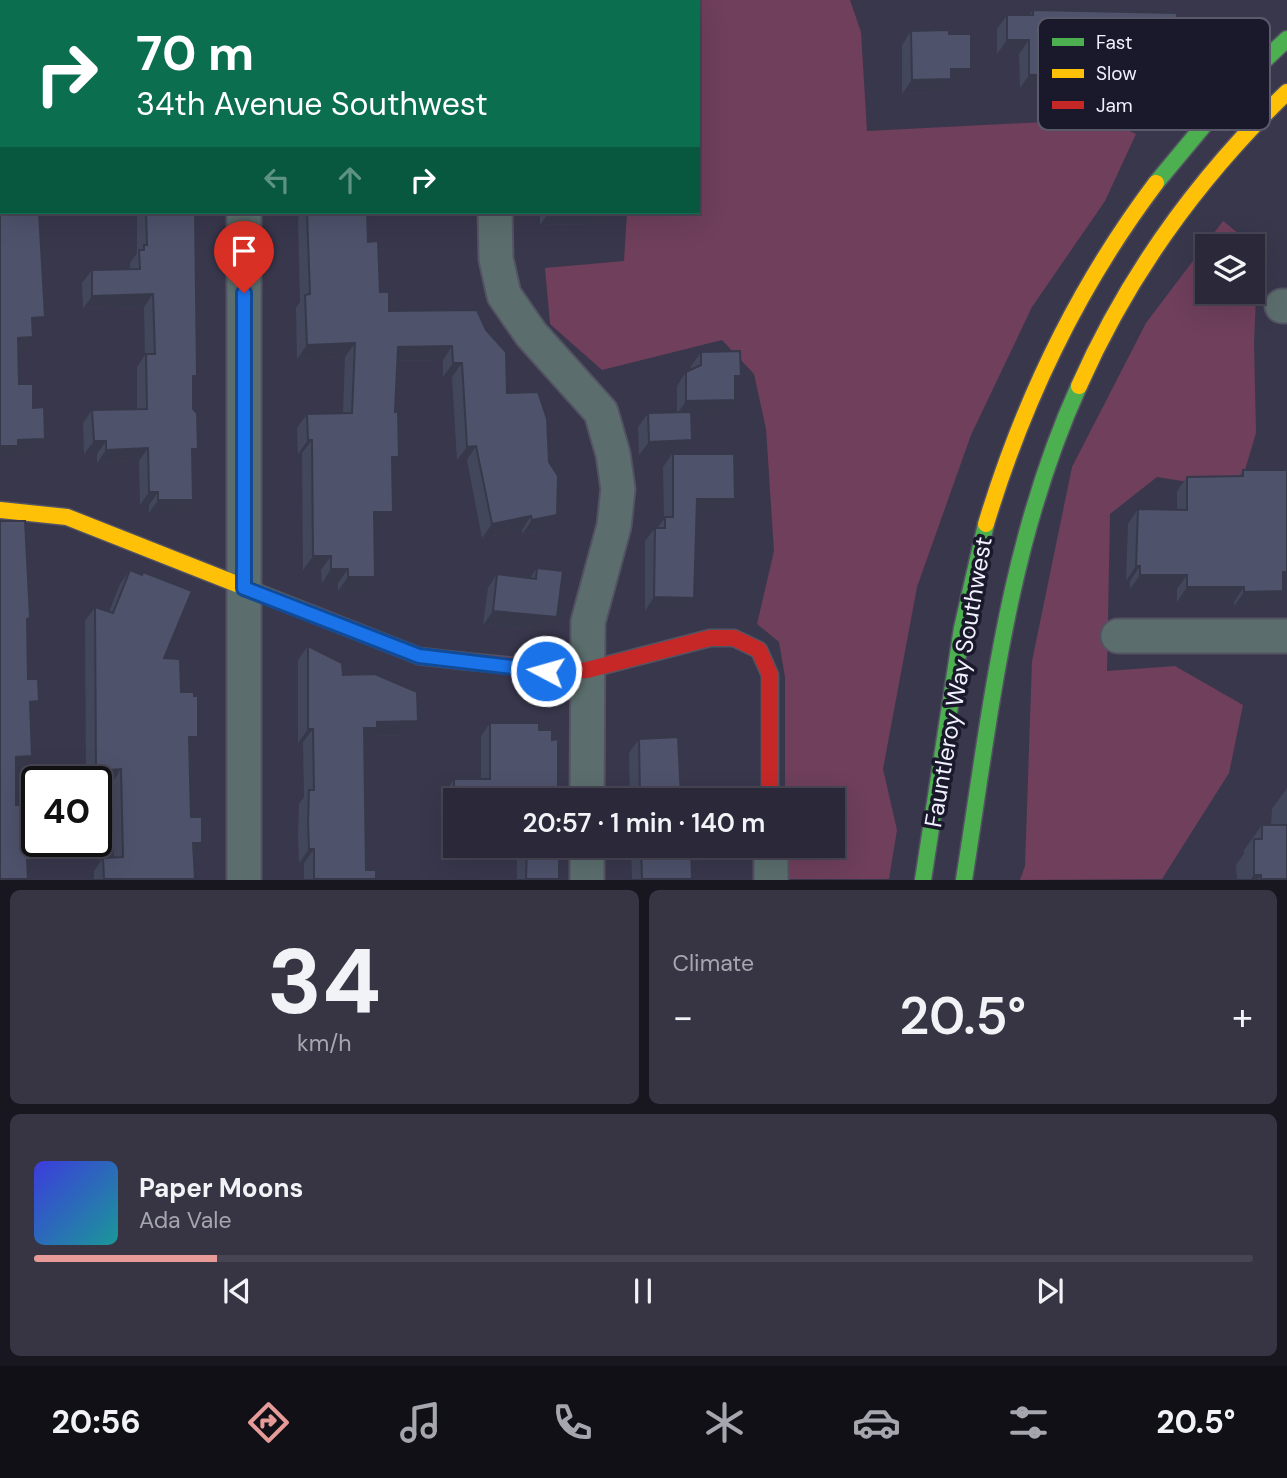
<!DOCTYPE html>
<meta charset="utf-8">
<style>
:root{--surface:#2b2939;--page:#373544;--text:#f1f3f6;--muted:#a6a6ae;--line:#474553;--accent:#e69b98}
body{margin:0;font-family:"DM Sans",sans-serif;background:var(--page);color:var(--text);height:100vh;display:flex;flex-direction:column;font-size:26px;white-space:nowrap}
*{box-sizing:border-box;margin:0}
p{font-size:23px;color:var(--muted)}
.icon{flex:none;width:38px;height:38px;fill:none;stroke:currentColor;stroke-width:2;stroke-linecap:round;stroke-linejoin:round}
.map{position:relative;height:880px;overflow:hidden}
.drawer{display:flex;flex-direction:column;gap:10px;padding:10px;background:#18171f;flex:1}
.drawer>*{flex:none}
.top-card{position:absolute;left:0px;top:0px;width:700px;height:214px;box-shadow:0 7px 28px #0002,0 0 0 2px var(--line);background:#0b6e4f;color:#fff;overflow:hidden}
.controls{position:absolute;left:1195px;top:234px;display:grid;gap:14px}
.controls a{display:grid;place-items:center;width:70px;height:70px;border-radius:0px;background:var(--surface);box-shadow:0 7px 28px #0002,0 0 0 2px var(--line);font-size:35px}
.speed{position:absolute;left:21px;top:766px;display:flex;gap:14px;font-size:35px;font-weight:700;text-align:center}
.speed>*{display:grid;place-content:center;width:91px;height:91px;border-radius:50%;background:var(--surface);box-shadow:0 7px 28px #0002,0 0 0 2px var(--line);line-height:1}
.speed .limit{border:4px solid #111;border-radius:10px;background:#fff;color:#111}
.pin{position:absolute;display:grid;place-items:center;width:60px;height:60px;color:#fff;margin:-72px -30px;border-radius:50% 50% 50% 0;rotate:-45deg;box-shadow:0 0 7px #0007}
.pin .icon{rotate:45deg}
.me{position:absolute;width:77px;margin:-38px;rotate:276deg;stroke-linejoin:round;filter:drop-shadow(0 0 5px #0008)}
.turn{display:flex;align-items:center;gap:24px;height:147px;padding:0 21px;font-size:32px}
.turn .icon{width:91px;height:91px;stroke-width:2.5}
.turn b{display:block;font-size:49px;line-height:60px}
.lanes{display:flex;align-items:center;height:66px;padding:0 21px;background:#0003;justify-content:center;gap:35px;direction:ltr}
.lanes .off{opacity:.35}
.big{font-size:52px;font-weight:600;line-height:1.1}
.drawer .widget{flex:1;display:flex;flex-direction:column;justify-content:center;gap:10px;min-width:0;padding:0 24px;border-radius:10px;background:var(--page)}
.drawer .dial{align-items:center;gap:0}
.dial b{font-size:91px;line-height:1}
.song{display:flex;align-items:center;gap:21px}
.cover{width:84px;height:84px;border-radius:10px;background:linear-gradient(135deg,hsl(240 70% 55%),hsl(180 70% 35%))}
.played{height:7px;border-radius:4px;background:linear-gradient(90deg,var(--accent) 15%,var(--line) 15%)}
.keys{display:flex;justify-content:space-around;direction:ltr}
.heat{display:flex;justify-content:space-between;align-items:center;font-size:38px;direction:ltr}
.drawer .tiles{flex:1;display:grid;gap:10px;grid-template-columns:1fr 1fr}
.widget:last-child{grid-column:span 2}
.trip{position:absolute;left:443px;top:788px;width:402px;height:70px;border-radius:0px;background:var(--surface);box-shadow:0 7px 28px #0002,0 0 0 2px var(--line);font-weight:600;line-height:70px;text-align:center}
.menu{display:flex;height:112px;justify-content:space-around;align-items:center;background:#111017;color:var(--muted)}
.menu .icon{width:49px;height:49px}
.menu .selected{color:var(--accent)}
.menu b{font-size:32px;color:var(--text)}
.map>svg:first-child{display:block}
</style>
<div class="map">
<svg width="1287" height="880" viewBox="0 0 1287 880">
<rect width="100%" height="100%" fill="#39374c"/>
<path fill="#6f3f5c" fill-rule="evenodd" d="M402,0H850L861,32L867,131L1103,119L1136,134L1105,201L1032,307L971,435L917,587L883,769L897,830L889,879H785V845H833V800H785V677L779,642L757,624L774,551L766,429L754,374L722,340L602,370L550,324L545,268L624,261L627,212H698V2Z
M1223,221L1258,249L1254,344L1256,433L1239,490L1157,477L1110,514L1107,671L1175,666L1243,705L1229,773L1162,879L1020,880L1025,866L1032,661L1072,467L1146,323ZM1208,247H1253V292H1208Z"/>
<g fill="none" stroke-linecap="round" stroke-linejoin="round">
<g stroke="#545363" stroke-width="37">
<path id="street" d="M383,0L384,2
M0,32H2
M244,212V880
M495,212L496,259L504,295L531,334L601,412L613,454L618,489L614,526L588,622L587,800
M1282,306H1287
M1118,636H1287
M587,845V880
M771,845V880"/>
</g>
<g stroke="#545363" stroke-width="19">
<path id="fast" d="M1156,183L1235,88L1287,39
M923,880L962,628L986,524
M964,880C991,710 1007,545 1079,386"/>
</g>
<g stroke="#545363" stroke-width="19">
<path id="slow" d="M1079,386C1128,275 1200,176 1287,92
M0,510L67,517L419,656L463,661
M986,524C1023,402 1079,285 1156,183"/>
</g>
<g stroke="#545363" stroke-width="19">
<path id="jam" d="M463,661L566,671L587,670L710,638H734L759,650L770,675V800"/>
</g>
<use href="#street" stroke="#5b6e6d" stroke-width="33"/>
<use href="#fast" stroke="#4caf50" stroke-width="16"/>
<use href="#slow" stroke="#ffc107" stroke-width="16"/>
<use href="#jam" stroke="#c62828" stroke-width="16"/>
</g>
<path fill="#43475c" d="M227,0H306L305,2H226Z
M1033,10L1167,81L1158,82L1155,85L1063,84L1060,88H1020L1019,54H997V29L1007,15H1029Z
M911,31L949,34L971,69L961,83H949L942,93L902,94V45Z
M137,212H195L193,409L198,449L192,457L193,500L183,513H149V505H140L139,461L97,463V454H84L83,423L92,410L137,409V367L145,355L144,307L83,309L82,283L92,270L130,269V263L137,253Z
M302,212H367L368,242L380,292L389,311L477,310L507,393L549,462L557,515L547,529L522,534V530L482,538L467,460H457L452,377H443V360L397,361L395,412L399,457L392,467L383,525H375L366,591H338V583H322L321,570H303L302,453L298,454L297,428L307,414L343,413L345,357L297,359L296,308L300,302L298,218Z
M535,212H607L598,224L540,225V215H536Z
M701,352L735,384L726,414H691L692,440L683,454L725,512H697L684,611H645V541L655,528H657L664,519L663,467L672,454L639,455L638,427L648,413L677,412V386L686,372L691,370V366Z
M1243,470L1283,587L1273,606H1234V602H1177V589H1130V581H1126L1128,524L1138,509L1177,510V491L1187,477L1239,476Z
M537,568L557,617L547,630L483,625L488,588L497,574L530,578Z
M130,570L141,575L143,572L164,658L181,692L190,749L191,817L195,879H94V871L103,858H114L112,783L96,784V782H86L85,621L95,607L109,612L120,584Z
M308,646L343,675L409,735L371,736L367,742H364L366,870L376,879H304V863H299L298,836L299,804L304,797L303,742L298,743V660Z
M490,723L539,730L552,740L455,800V828H445V792L454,779H481V736Z
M639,739L681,798L708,800H630L629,753Z
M1287,788V879H1237L1236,865L1244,854V850L1262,825H1271L1272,809Z
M488,845H559V879H517V852H489Z
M631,845H717L707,859L692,861V879H632Z"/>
<path fill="#37394b" d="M1007,40H1029L1019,54H997Z
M1176,68L1167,81L1158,82L1155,85L1063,84L1060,88H1020L1029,75L1069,70Z
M951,69H971L961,83H949L942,93L902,94L912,80Z
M549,212H607L598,224L540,225Z
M153,294L144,307L83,309L92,296Z
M45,317L35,331L22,332L32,318Z
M33,337L23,351L8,352L18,338Z
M355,343L345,357L297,359L307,345Z
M452,346L443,360L388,361L398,347Z
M453,363H462L452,377H443Z
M735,376H741L731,390Z
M735,400L726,414H677L686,401Z
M45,439L35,453L12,454L8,460H0V446L18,440Z
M308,440H312L302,453L298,454Z
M692,440L683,454L639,455L649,442Z
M94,441H106L97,454H84Z
M476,446L467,460H457L467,447Z
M148,448L139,461L97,463L106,450Z
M192,449H198L189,462Z
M392,457H399L390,471Z
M149,492H158L149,505H140Z
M697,499H735L725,512H688Z
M158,500H193L183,513H149Z
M374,512H393L383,525L365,526Z
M557,515L547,529L522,534L532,520Z
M531,516L522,530L482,538L492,524Z
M313,556H331L321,570H303Z
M1136,566H1140L1130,581H1126Z
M331,569H348L338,583H322Z
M1283,572H1287V587H1273Z
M1140,575H1187L1177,589H1130Z
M348,577H375L366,591H338Z
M1187,587H1244L1234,602H1177Z
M1283,591L1273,606H1234L1244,592Z
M654,597L694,598L684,611H645Z
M493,611L557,617L547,630L483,625Z
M39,701L29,715L30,702Z
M418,721L409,735L371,736L367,742H354L364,728L377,722Z
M308,729H313L303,742L298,743Z
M189,737H198L189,750Z
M32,756L22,770L7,771L16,757Z
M121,769L112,783L96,784V782H88L96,771Z
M454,815L455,828H445Z
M193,843H202L193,856Z
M494,845H522L517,852H489Z
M717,845L707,859L682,862L691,848Z
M309,849H314L304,863H299Z
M27,860H35L26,874Z
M1254,875H1261L1258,879H1251Z"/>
<path fill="#4e526b" stroke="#37394b" stroke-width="2" d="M246,0H306L305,2H249Z
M1033,10L1177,13L1176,68H1165V71L1069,70L1070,74L1029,75V40H1007V15H1033Z
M949,30V34H971V69H951V79L912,80L911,31Z
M0,85H2V183L0,184Z
M0,199H2V212H39L45,317L32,318L33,337L18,338L19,384H33V408L44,407L45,439L18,440V446H0Z
M146,212H195L197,376H193V409L197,413L198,449H192L193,500H158V492H149L148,448L106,450V441H94L92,410L147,409L146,354H155L153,294L92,296V270L140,269L139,250H144V245H147Z
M307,212H367L368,242L378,241L380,292H389V311L477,310L486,330L506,352L507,393L538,392L547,419L549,462L558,476L557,515L532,520L531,516L492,524L476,446L467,447L462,363H453L452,346L398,347L395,412H398L399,457H392L393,512H374L375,577H348V569H331V556H313L312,440H308L307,414L352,413L355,343L307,345L305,295L310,294Z
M740,351L741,376H735V400L686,401V372L701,365V352Z
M691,412L692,440L649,442L648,413Z
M673,454H734L735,499H697L694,598L654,597L655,528H665V517H673Z
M1243,470H1287V572H1283V591L1244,592V587H1187V575H1140V566H1136L1138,509L1187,510V477L1243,476Z
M0,521H25L30,618L27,619L28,679H38L39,701L30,702L32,756L16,757V805H27L28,837L35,836V860H27L28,879H0Z
M537,568L563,571L557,617L493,611L497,574L536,579Z
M130,570L142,575L143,572L192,591L164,658L180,659L181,692H194V696H198V737H189L191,817H202V843H193L195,879H104L103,858L123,857L121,769L96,771L95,607L113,613Z
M308,646L342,663L343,675L375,674L417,692L418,721L377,722V728H364L366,870H376V879H314V849H309L308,822L309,790H314L313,729H308Z
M490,723H539V730H552V740L558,739V788L565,797V800H455L454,815V779H490Z
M678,737L681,798L708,797V800H640L639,739Z
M1262,825H1287V879H1261V875H1254V839H1262Z
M527,845H559V879H526Z
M641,845H717L691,848L692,879H642Z"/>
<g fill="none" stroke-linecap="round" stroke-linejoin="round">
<g stroke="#114b97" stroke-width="18">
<path id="route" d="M244,293V588L419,656L546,671"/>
</g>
<use href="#route" stroke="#1a73e8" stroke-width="12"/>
</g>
<g text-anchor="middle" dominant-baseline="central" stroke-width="7" stroke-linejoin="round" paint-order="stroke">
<g font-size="24" fill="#f0f0ff" stroke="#1a192b">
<text transform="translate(958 682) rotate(-80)">Fauntleroy Way Southwest</text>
</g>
</g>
<rect x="1038" y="18" width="232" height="112" rx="10" fill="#1a192b" stroke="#5a5a6b" stroke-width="2"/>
<rect x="1052" y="38" width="32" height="8" fill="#4caf50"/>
<rect x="1052" y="69" width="32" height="9" fill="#ffc107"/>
<rect x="1052" y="101" width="32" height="8" fill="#c62828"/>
<g font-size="19" fill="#f0f0ff">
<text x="1096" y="49">Fast</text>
<text x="1096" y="80">Slow</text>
<text x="1096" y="112">Jam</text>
</g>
</svg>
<div class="controls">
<a><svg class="icon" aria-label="layers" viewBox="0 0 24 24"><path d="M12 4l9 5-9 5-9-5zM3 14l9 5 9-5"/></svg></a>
</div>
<div class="speed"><div class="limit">40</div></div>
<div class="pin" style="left:244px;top:293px;background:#d93025"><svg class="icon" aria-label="arrive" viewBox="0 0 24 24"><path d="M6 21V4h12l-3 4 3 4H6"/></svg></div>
<svg class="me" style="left:546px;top:671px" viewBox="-20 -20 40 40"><circle r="17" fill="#1a73e8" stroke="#fff" stroke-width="3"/><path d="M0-11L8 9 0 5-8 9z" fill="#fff"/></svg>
<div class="trip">20:57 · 1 min · 140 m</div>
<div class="top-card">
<div class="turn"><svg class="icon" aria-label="right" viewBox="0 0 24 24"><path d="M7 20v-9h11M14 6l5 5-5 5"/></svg><div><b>70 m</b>34th Avenue Southwest</div></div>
<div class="lanes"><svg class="icon off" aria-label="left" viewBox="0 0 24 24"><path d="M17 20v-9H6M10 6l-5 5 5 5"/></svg><svg class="icon off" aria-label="ahead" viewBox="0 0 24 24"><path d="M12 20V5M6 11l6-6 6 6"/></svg><svg class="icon" aria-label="right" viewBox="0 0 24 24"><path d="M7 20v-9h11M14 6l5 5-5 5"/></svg></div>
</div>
</div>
<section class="drawer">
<div class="tiles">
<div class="widget dial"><b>34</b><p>km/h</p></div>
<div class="widget"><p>Climate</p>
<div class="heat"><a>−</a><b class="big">20.5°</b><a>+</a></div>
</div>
<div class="widget">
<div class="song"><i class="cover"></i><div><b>Paper Moons</b><p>Ada Vale</p></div></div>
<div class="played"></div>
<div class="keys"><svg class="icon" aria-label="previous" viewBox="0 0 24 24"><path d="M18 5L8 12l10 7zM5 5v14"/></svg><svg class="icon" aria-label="pause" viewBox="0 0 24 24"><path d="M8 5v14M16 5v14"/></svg><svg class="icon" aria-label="next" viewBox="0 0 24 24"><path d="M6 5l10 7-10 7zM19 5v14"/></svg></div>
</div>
</div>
</section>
<nav class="menu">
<b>20:56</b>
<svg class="icon selected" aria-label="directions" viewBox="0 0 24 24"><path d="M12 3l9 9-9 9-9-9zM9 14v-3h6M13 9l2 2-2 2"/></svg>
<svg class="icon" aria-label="music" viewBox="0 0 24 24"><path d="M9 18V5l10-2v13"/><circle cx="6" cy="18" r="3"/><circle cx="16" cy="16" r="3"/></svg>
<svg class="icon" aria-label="phone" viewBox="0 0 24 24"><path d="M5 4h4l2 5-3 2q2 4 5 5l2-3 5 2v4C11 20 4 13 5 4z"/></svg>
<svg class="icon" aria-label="climate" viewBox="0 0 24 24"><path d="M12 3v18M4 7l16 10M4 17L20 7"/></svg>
<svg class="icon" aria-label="car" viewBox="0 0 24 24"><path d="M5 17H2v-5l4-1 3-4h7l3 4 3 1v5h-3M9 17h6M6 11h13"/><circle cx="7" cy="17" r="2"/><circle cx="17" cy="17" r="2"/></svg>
<svg class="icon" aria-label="filters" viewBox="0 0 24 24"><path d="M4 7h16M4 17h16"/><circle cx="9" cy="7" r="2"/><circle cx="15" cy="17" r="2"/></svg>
<b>20.5°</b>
</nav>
